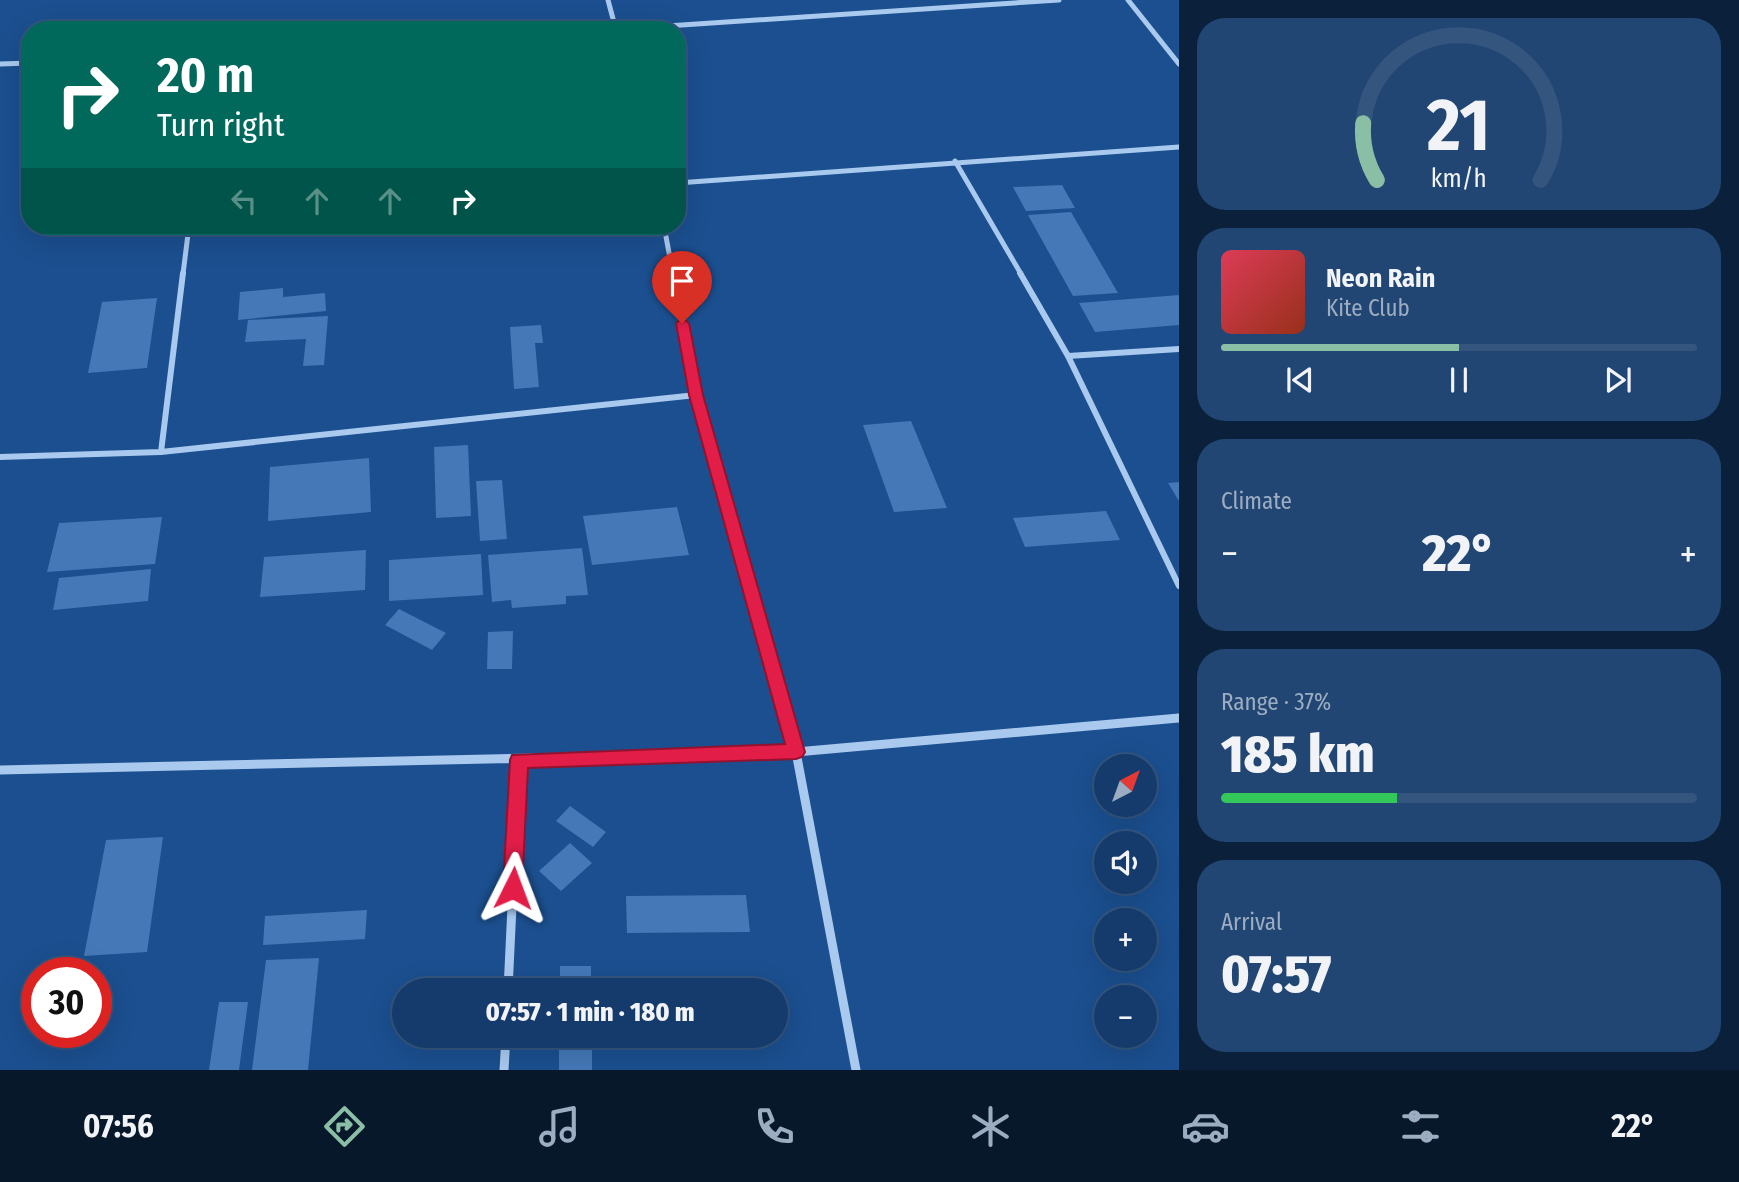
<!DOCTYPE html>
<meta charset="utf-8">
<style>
:root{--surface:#143b6b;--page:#214673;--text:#f1f3f6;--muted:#9dadc1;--line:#33557e;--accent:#8abfa5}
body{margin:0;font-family:"Fira Sans Condensed",sans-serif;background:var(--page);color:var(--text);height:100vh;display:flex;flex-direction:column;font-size:26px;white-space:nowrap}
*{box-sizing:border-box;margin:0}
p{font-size:23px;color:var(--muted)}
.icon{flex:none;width:38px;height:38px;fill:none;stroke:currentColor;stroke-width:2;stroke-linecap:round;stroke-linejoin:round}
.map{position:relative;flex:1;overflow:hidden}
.panel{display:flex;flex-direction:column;gap:18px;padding:18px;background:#0b203b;width:560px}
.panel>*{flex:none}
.guide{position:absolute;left:21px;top:21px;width:665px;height:214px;border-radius:28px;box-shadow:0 7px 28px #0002,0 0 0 2px var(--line);background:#00695c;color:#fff;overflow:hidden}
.needle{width:46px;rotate:41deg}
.tools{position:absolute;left:1094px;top:754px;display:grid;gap:14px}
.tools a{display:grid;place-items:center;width:63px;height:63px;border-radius:50%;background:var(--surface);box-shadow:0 7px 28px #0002,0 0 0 2px var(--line);font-size:35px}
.speed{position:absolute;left:21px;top:957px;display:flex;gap:14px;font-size:35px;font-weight:700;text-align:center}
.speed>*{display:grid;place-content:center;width:91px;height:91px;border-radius:50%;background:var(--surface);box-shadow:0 7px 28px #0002,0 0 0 2px var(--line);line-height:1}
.speed .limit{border:10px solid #d22;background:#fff;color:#111}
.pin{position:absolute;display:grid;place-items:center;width:60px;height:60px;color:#fff;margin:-72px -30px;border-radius:50% 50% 50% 0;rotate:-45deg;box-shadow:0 0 7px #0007}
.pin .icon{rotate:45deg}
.me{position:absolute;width:77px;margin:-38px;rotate:3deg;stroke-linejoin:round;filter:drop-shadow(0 0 5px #0008)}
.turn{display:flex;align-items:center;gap:24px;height:147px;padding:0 21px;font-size:32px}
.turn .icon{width:91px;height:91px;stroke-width:2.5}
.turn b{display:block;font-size:49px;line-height:60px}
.lanes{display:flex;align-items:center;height:66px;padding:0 21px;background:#0003;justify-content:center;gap:35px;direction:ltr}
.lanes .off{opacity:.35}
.big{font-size:52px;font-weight:800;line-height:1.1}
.panel .card{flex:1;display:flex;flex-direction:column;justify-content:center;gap:10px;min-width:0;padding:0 24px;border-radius:28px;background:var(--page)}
.panel .dial{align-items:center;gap:0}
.dial svg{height:182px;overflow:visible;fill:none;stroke:var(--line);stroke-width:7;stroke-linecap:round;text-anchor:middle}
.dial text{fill:var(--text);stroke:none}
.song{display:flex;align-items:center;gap:21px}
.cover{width:84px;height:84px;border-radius:10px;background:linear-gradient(135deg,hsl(350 70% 55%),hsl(10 70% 35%))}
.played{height:7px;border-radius:4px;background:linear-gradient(90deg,var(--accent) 50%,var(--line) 50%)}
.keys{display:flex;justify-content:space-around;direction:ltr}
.heat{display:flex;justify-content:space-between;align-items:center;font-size:38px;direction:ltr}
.charge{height:10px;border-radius:5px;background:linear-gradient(90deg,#34c759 37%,var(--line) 0)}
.trip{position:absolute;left:392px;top:978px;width:396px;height:70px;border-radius:35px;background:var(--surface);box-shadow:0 7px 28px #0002,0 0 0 2px var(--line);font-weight:800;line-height:70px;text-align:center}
.tab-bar{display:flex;height:112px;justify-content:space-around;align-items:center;background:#08182b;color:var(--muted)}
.tab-bar .icon{width:49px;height:49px}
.tab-bar .active{color:var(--accent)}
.tab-bar b{font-size:32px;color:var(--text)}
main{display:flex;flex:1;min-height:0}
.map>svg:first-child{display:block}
</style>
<main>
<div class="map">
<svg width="1179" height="1070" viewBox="0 0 1179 1070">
<rect width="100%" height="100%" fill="#1b4f8f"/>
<path fill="#4478b7" d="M1062,185L1075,208L1026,211L1013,187Z
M1071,212L1118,293L1073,296L1028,215Z
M283,288V297L325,293L326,311L238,320L240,292Z
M1179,295V325L1095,332L1079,303Z
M157,298L147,368L88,373L102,302Z
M328,316L324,365L303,366L306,339L245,342L248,320Z
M541,325L543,343H535L539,387L514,389L510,327Z
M911,421L947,508L894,512L863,425Z
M468,445L471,516L436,518L434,447Z
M369,458L371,512L268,521L270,467Z
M502,480L507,539L480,541L476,481Z
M1179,482V501L1168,483Z
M677,507L689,555L592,565L583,516Z
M1106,511L1120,540L1025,547L1013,518Z
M162,517L155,564L47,572L59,523Z
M582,548L588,595L566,596V604L512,608L511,600L492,602L488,555Z
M366,550L365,590L260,597L264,557Z
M481,554L483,595L389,601V560Z
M151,569L148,601L53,610L59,578Z
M399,609L446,633L432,650L385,625Z
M513,631L512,669H487L488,632Z
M570,806L606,832L593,847L556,821Z
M163,837L147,952L84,956L106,840Z
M570,843L592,863L561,891L539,871Z
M746,895L750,932L627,933L626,896Z
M367,910L365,939L263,945L265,916Z
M319,958L308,1070H252L266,960Z
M560,966H591V990H560Z
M219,1002H248L239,1070H209Z
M559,1036H592V1070H559Z"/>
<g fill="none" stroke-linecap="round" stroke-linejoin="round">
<path stroke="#a9c9ee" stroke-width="5" d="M608,0L616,30
M1128,0L1179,64
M607,30L1059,0
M0,64L30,63
M955,161L1021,274
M677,183L1179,147
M664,226L673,274
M183,274L189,226"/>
<path stroke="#a9c9ee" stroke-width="6" d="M673,273L696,395L760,624
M1020,273L1068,356L1179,586
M1068,356L1179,349
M161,452L183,273
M0,457L161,452L696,395"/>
<path stroke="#a9c9ee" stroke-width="9" d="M760,622L796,752L856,1070
M0,770L796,752L1179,718
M508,990L519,760
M504,1070L506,1036"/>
</g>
<path fill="#e11d48" stroke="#92132f" stroke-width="2" d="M682,318L689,323L703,395L805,752L802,757L796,759L528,768L522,888L520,895L513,897L506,895L503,888L510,760L512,755L785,744L689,395L676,323Z"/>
</svg>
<div class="tools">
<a><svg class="needle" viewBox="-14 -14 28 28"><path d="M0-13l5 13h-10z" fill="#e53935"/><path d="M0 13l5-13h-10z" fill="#9dadc1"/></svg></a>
<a><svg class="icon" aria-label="sound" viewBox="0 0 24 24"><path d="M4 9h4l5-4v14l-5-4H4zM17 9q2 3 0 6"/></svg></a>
<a>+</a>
<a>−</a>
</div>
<div class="speed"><div class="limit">30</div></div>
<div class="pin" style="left:682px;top:323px;background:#d93025"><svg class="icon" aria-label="arrive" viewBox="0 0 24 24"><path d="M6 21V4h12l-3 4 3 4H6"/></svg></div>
<svg class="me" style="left:513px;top:888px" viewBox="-20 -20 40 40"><path d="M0-17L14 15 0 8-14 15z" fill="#e11d48" stroke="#fff" stroke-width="4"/></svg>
<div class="trip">07:57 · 1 min · 180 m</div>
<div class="guide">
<div class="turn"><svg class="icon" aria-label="right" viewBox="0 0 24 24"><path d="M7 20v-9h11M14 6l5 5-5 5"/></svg><div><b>20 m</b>Turn right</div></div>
<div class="lanes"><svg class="icon off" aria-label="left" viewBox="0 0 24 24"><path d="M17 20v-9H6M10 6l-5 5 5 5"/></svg><svg class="icon off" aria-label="ahead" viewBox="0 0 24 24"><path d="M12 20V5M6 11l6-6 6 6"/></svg><svg class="icon off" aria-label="ahead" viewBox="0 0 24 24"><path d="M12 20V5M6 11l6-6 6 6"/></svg><svg class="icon" aria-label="right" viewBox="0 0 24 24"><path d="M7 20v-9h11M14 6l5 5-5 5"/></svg></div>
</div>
</div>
<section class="panel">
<div class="card dial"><svg viewBox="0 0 100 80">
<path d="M14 69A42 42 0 1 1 86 69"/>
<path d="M14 69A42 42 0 0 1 8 44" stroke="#8abfa5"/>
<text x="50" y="56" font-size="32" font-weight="700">21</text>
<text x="50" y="72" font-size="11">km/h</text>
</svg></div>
<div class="card">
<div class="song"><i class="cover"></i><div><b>Neon Rain</b><p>Kite Club</p></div></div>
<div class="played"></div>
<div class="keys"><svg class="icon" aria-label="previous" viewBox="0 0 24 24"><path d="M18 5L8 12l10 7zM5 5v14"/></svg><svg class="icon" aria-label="pause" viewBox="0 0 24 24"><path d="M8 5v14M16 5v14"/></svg><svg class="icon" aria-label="next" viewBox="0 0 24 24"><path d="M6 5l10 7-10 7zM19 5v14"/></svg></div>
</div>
<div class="card"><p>Climate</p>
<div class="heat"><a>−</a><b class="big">22°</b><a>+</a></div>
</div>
<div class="card"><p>Range · 37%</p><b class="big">185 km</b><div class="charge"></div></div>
<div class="card"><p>Arrival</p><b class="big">07:57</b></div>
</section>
</main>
<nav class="tab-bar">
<b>07:56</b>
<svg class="icon active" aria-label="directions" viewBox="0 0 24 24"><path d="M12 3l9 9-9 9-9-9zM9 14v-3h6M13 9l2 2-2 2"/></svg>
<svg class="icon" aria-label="music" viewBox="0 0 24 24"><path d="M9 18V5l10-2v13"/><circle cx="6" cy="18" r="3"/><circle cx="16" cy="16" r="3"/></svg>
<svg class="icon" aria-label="phone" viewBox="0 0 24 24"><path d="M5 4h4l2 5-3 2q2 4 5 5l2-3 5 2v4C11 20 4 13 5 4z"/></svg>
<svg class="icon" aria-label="climate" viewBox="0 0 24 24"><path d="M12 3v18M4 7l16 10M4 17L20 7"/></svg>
<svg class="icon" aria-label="car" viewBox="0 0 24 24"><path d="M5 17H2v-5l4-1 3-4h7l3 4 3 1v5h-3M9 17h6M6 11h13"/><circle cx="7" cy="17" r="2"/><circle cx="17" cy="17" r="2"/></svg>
<svg class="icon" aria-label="filters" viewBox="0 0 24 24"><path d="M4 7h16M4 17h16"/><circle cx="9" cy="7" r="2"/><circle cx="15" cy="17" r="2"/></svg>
<b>22°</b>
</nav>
